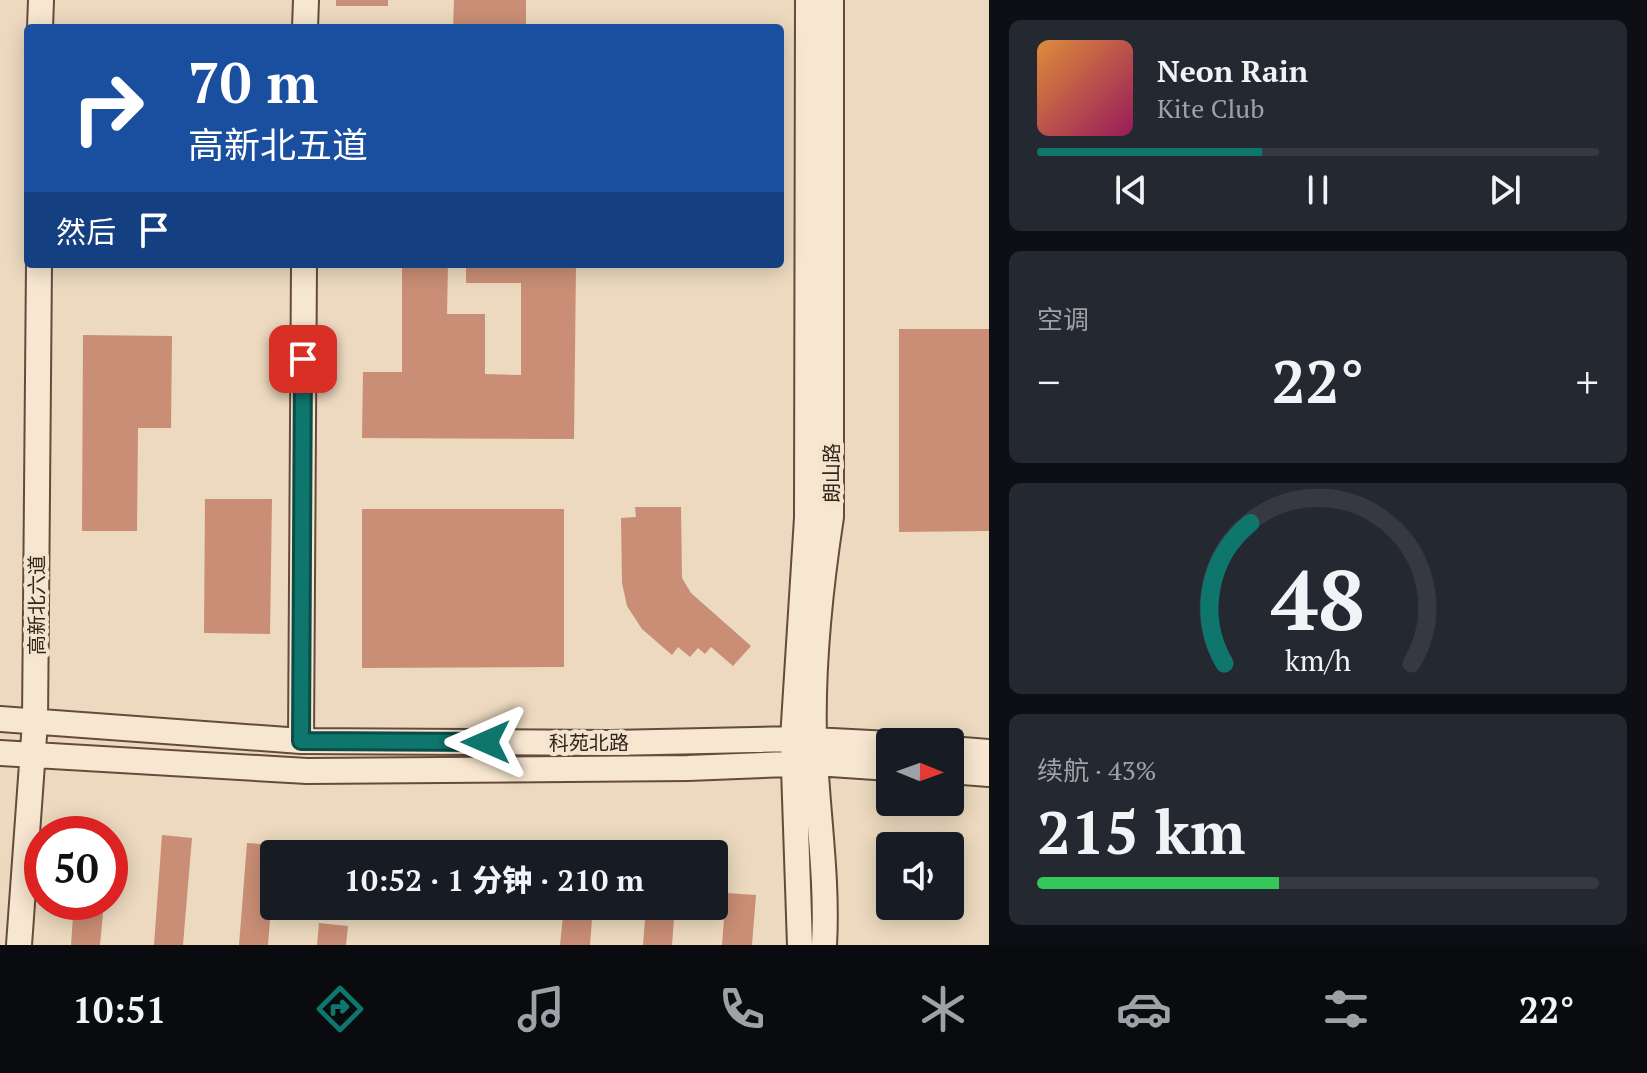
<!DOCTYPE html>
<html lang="zh">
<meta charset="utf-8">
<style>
:root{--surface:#171b24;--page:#242831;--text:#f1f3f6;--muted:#9ea1a6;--line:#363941;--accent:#0f766e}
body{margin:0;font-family:"PT Serif","Noto Sans SC",serif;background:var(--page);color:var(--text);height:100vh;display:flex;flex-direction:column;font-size:30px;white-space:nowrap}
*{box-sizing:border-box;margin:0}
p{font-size:26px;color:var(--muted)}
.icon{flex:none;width:44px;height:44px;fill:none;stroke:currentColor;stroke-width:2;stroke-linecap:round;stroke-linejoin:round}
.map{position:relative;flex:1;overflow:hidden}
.drawer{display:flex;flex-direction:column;gap:20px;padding:20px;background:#0d0f14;width:658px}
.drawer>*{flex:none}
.hud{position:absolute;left:24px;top:24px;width:760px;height:244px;border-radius:8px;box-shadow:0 4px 20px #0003;background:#1a4fa0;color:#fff;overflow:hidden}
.needle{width:52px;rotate:91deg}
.controls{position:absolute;left:876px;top:728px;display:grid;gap:16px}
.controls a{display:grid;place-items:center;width:88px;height:88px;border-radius:8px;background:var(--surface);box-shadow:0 4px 20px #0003;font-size:40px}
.speed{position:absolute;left:24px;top:816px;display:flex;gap:16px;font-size:40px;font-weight:700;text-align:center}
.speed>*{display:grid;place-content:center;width:104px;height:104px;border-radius:50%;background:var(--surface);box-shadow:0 4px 20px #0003;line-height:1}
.speed .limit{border:12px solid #d22;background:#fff;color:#111}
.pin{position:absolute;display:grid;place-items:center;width:68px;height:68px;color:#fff;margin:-34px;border-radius:16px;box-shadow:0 4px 12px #0006}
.me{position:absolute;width:88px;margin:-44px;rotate:270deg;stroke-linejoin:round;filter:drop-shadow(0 0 6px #0008)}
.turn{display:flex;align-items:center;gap:28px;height:168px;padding:0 32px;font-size:36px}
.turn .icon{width:104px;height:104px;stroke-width:2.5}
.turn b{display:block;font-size:56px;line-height:68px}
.then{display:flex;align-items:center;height:76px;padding:0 32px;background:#0003;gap:16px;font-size:30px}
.big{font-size:60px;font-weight:800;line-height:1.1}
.drawer .widget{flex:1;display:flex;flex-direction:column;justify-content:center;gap:12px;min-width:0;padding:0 28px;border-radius:12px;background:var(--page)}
.drawer .dial{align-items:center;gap:0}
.dial svg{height:208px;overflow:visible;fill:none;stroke:var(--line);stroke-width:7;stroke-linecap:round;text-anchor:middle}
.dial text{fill:var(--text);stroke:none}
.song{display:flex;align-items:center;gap:24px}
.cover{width:96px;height:96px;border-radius:12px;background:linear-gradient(135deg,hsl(30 70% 55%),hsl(330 70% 35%))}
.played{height:8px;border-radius:4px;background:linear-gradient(90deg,var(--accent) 40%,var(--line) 40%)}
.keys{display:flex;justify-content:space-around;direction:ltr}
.heat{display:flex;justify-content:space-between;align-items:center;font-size:44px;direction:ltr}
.charge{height:12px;border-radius:6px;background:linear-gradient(90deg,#34c759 43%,var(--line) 0)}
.trip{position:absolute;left:260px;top:840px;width:468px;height:80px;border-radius:8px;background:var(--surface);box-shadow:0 4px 20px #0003;font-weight:800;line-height:80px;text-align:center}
.tab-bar{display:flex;height:128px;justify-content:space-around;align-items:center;background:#090b0e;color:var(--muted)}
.tab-bar .icon{width:56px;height:56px}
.tab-bar .current{color:var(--accent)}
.tab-bar b{font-size:36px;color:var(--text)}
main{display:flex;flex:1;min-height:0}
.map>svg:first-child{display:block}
</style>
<main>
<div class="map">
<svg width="989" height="945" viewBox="0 0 989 945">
<rect width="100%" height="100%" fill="#ecd9bf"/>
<path fill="#c98e75" d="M336,0H388V6H336Z
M454,0H526V28H453Z
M402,264H448L447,314H485V374L521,375V283H466V264H576L574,439L362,438L363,372H402Z
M899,329H989V531L899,532Z
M83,335L172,336L171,428H138L137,531H82Z
M205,499H272L270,634L204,633Z
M635,507H681L682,578L691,593L751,646L733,666L711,647L705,654L698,648L690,657L678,647L672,655L642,629L627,606L622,583L621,518L636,517Z
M362,509H564V667L362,668Z
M162,835L192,838L183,945H154Z
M247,843L276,845L268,945H239Z
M371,846L401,849L400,854H370Z
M726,893L756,895L752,945H722Z
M74,902H104L100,945H71Z
M483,906H513L512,917L483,915Z
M564,906H593L590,945H560Z
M646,906H675L672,945H643Z
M319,923L348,926L346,945H317Z"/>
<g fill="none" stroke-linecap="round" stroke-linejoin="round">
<g stroke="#654b3b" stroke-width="28">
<path id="secondary" d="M40,28L41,0
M305,28L306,0
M0,719L301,741L610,743L793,739L890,744
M301,741L304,264
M950,749L989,752
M0,753L307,771L688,768L816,763L890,768
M950,771L989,774
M19,945L35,722L39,264
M800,945L793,739L807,518L808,0
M824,945C828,875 816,807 814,737C812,663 820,589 831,517V0"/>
</g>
<use href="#secondary" stroke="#f7e7d1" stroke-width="24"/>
</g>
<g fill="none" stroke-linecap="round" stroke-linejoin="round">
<g stroke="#0a4d48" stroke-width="20">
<path id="route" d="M303,359L301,741L486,742"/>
</g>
<use href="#route" stroke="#0f766e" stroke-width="14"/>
</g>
<g text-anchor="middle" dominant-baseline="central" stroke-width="8" stroke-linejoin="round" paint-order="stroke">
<g font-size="20" fill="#33251c" stroke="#f4e4ce">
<text transform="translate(831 473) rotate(-90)">朗山路</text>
<text transform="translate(36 605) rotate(-90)">高新北六道</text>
<text x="589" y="742">科苑北路</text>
</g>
</g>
</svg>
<div class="controls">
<a><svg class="needle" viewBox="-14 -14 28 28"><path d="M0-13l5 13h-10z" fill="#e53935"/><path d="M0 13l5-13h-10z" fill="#9ea1a6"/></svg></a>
<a><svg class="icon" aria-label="sound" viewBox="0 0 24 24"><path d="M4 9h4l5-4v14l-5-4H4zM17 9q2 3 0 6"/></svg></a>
</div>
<div class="speed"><div class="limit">50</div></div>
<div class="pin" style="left:303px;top:359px;background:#d93025"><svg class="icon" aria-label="arrive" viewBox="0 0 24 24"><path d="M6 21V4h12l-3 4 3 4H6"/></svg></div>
<svg class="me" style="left:486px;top:742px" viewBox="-20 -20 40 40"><path d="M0-17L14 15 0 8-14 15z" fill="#0f766e" stroke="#fff" stroke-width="4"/></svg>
<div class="trip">10:52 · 1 分钟 · 210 m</div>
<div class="hud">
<div class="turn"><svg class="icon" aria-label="right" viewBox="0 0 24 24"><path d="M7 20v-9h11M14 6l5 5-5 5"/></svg><div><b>70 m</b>高新北五道</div></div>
<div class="then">然后<svg class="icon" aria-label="arrive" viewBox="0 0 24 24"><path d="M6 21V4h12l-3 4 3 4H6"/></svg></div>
</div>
</div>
<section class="drawer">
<div class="widget">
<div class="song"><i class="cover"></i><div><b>Neon Rain</b><p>Kite Club</p></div></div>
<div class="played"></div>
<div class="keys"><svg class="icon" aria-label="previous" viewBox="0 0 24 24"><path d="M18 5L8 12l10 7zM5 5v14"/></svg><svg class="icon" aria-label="pause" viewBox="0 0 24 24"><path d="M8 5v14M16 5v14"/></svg><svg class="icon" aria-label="next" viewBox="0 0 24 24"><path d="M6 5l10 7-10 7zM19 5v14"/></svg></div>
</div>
<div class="widget"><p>空调</p>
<div class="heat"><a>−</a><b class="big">22°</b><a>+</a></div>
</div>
<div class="widget dial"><svg viewBox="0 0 100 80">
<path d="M14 69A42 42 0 1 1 86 69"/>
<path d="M14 69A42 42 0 0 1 24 15" stroke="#0f766e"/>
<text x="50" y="56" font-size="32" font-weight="700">48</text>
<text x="50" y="72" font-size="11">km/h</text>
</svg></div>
<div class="widget"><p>续航 · 43%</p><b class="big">215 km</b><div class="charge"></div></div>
</section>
</main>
<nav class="tab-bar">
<b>10:51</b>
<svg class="icon current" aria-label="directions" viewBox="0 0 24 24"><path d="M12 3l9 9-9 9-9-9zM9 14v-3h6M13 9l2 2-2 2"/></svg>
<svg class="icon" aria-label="music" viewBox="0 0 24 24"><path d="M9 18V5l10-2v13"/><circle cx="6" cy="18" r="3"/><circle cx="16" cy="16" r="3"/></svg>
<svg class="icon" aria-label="phone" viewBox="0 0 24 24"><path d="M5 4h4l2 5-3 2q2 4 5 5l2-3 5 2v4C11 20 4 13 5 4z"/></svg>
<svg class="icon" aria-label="climate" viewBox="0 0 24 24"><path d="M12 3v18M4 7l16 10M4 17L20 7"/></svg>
<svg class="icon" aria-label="car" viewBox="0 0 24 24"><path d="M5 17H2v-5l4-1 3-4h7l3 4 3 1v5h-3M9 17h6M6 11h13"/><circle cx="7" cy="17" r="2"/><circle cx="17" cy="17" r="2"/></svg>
<svg class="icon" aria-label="filters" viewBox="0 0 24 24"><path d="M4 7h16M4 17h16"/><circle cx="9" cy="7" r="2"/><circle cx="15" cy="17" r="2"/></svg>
<b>22°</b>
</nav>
